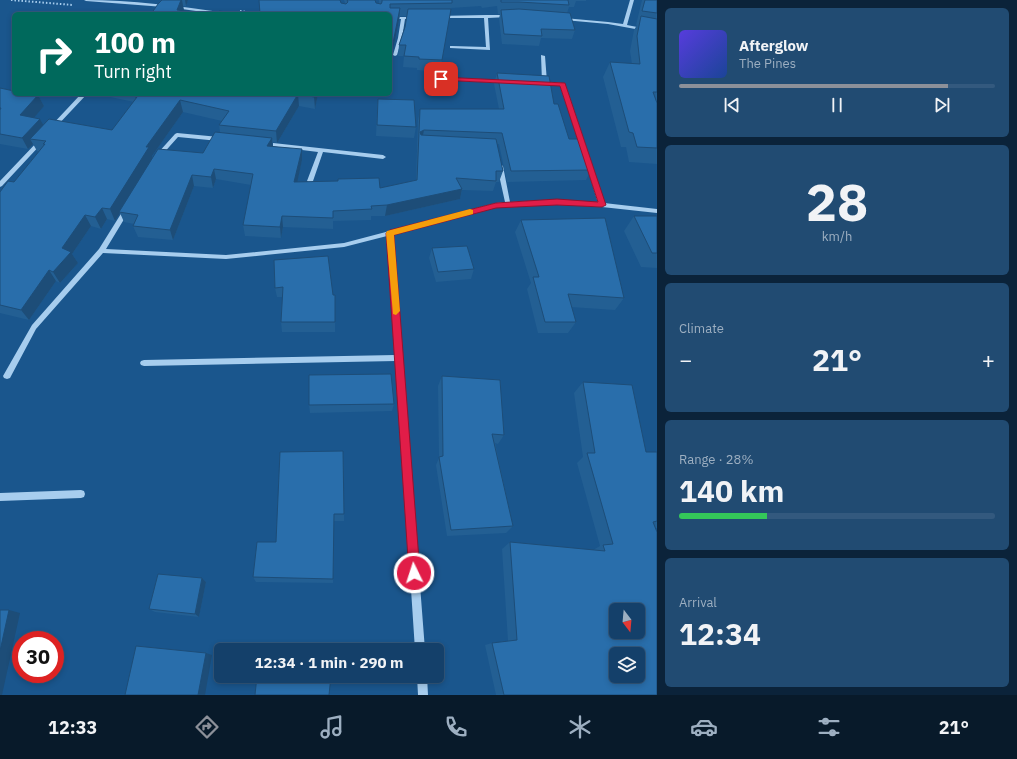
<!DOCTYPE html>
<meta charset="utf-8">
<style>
:root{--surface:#14406a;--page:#214b72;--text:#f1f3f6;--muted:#9dafc1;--line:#33597e;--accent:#8c9099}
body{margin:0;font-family:"IBM Plex Sans",sans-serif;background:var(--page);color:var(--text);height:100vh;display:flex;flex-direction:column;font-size:15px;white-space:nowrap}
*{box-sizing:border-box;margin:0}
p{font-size:13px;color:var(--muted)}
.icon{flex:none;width:22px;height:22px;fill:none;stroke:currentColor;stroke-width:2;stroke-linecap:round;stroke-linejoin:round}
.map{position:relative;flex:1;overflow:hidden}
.side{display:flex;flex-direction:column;gap:8px;padding:8px;background:#0b233a;width:360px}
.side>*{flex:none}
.banner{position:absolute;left:12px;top:12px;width:380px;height:84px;border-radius:6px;box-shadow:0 2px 6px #0003,0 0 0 1px var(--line);background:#00695c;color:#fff;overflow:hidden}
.needle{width:26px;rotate:164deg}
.tools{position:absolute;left:609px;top:603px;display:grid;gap:8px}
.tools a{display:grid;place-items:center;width:36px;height:36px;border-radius:6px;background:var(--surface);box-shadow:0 2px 6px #0003,0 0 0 1px var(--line);font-size:20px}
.speed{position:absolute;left:12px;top:631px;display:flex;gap:8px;font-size:20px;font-weight:700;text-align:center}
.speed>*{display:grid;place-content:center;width:52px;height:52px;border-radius:50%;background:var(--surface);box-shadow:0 2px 6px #0003,0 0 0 1px var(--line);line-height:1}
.speed .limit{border:6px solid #d22;background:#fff;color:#111}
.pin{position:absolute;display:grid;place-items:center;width:34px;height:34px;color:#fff;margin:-17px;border-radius:8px;box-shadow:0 2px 6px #0006}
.me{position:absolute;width:44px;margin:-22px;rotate:356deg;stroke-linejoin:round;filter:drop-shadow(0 0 3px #0008)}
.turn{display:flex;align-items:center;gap:14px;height:84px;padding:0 16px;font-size:18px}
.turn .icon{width:52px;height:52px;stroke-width:2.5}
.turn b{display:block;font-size:28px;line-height:34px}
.big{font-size:30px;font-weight:800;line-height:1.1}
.side .card{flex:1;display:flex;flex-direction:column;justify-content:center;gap:6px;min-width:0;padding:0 14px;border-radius:6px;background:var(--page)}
.side .dial{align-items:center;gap:0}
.dial b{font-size:52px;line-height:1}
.song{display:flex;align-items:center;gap:12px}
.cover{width:48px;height:48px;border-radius:6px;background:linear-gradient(135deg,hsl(250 70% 55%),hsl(220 70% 35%))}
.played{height:4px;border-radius:2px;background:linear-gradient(90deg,var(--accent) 85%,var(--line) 85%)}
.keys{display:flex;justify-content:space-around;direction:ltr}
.heat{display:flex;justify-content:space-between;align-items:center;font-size:22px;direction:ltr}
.charge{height:6px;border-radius:3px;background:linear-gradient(90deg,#34c759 28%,var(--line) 0)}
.trip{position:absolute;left:214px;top:643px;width:230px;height:40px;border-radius:6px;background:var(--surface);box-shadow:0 2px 6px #0003,0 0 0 1px var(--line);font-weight:800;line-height:40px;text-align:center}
.tab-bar{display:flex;height:64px;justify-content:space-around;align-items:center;background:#081a2a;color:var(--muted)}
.tab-bar .icon{width:28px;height:28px}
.tab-bar .selected{color:var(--accent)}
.tab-bar b{font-size:18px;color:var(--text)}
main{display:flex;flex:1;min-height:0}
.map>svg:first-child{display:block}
</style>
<main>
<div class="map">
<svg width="657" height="695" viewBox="0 0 657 695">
<rect width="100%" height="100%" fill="#1a568d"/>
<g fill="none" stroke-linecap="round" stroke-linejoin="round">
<path stroke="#a7cdee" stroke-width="2" stroke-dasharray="1.5 2" stroke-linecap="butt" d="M11,0L73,5
M240,11L260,14"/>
<path fill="#a7cdee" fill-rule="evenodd" d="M84,0C132,0 179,6 227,13L229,14H217L168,7L162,14H158L164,7L86,1Z
M630,0H634L627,25L657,31V33L608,24L564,20L562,19L564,18L608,22L623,24Z
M486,15H508L510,16L508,17L488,18L490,50L450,48V46H452L486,47L484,18H440L438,17V16Z
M390,17H416L418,18L416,19H405L402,38L397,55L395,56L393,55L398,38L401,19H390Z
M541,55L545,56L547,82L562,83L564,84L587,149L586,150L584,151L581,149L560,85L542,84L540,83L542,82Z
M425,77L503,81L505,82L503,83L427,79L425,78Z
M81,94H87L55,128H51V126Z
M177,133L219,137L222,139L219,141L178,137L161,156H157V154L175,134Z
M41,139L44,141L43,142L2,186L0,187V181L39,140Z
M264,142L383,155L386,157L383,159L323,152L313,181L310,183L307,181L318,152L262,145V143Z
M588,159L591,161L604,203L657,209V213L602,207L557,204L496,207L393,234L425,650H415L396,361L144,366L141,365L140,363L141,361L144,360L395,355L387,236L344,247L226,259L103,253L36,329L10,378L7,379L4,378L3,376L32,325L99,249L124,209H126L129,211L106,249L226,255L344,243L496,203L505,202L497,166L500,164L503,166L510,202L557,200L598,203L585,161Z
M81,490L84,491L85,494L84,497L81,498L0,501V493Z
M417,676H427L428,695H418Z"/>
</g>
<path fill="#235f93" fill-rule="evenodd" d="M162,0H188L186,6H183L184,11L151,14Z
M344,0H375L376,3H379V0H586V1H576L574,7H569L567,13L575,30L572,39L541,38L539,46L502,44L499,19L500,14H498L497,6L482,8L481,6L451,8L440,72L417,70V68L403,67L404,56H398L399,45L405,27L407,16H400L392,55H390V14L341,3H345Z
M642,0H657V164L629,162L626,147H621L603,77L610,62L632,64L630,51L634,30L637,25H636Z
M497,73L554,104L569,139L591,170L586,180L507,182L499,144H497L503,171L499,182H496L493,191L462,190L460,199L385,216H371V220L333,221V229L283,227L281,238L245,236L243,225L251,185L216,179L213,188L194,186L173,240L138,237L133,226L134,224L124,222L120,213L115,221L107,219L101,229L91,226L72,254L78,263L60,283L56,281L29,320L0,313V192L14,182L39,151H37L33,144L28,149L0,144V88L38,95L44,106L33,118L40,119L43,125L112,130L134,102L101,95L100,94H318L315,109L299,106L277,143L273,142V146L302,160L297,182L380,188L416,180L418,120L420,109H499L494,84ZM183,112L222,121L219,125L220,132L203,153L153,158L152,156Z
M378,99L416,127L414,138L376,136L377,110Z
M634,216H657V268L641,267L624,231Z
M521,220L624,298L615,310L571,307L576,322L568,333H538L527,289L531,283L515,232Z
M432,248L474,269L471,279L436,282L429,258Z
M274,260L335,322V332H282L281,322L282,297H277L275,288Z
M442,376L504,435L498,444L495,443L513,526L506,533L447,536L436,465L439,458L438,386Z
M583,382L646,452H657V528H656L657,695H496L485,645L492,643L508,641L502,549L510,542L593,550L600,546L577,463L583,457L574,393Z
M394,404L392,411L310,413L309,405Z
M343,451L344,514V521H333V583L256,582L253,577L276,542Z
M202,578L206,582L199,617L155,612L149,609Z"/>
<path fill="#1d4d78" d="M181,0H182L184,11L177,10Z
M185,0H188L186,6Z
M400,8L399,20L392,55L393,43Z
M298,94L299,106L277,143L276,131Z
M315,94H318L315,109L314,97Z
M38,95L44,106L26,127L20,115Z
M180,100L183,112L152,156L153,159L119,212L120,213L115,221L110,209L146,147Z
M40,119L46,130L30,139L33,144L28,149L22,138Z
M424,130L422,140L420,132Z
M272,138L273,149L267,146Z
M302,149V160L295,193L294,182Z
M214,169L216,179L213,188L211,177Z
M192,175L194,186L173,240L170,230Z
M462,189L460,199L385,216L387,205Z
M102,208L107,219L101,229L95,217Z
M85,215L91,226L72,254L78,263L60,283L53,272L62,248Z
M282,216L283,227L281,238L280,227Z
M49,270L56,281L29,320L21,310Z
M202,578L206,582L199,617L195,614Z
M9,610L20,613L2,695H0V651Z
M206,653L212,655L205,695H198Z"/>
<path fill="#296eab" stroke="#1d4d78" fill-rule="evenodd" d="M162,0H181L177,10L212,14H151L158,4Z
M259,0H340L341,3L346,4L348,2L347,0H375L376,3L381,4L382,2V0H452V3L390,4V8H400L393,43L390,42V14H260Z
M501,0H568L569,5L519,2H501Z
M645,0H657V13L642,11Z
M408,9H451L442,60L419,59V57L404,56L406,45H399L405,27Z
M519,9L570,13L575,30L541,29L542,36L504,34L501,10Z
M219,11L242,14H216Z
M641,16L657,19V92H653L657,103V148L637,147L633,133L629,132L610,62L640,64L637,36Z
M497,73L549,76L554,104H558L569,139H580L588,157L591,170L511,171L502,133L424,130L420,132L421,135L496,139L503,171H496V181L456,178L462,189L387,205L371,206L372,209L333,211V218L282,216L280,227L243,225L253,174L214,169L211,177L192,175L170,230L133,226L138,215L119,212L158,149L203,153L215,132L272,138L267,146L302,149L294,182L338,181V179L379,178L380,188L417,180L420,109H504Z
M0,88L14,91V94H34L38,95L20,115L40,119L22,138L0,134V110L1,108H0Z
M138,94H298L276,131L219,125L229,111L180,100L146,147H149L110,209L102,208L95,217L85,215L62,248L71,252L53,272L49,270L21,310L0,305V192L8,181L14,182L45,144H43L46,141L30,139L49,119L112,130L137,97H135Z
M299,94H315L314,97Z
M378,99L414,100L416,127L377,125Z
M634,216H657V253H652Z
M605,218L624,298L568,294L576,322H545L533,277H539L521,220Z
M467,246L474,269L438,272L432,248Z
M328,256L333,295H335V322H281L283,287L275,288L274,260Z
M391,374L394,404L309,405V375Z
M442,376L500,380L504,435L492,434L513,526L451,530L439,457L443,456Z
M583,382L632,385L646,452H657V521L653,522L657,532V695H504L492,643L517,640L510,542L605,551L603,545L613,544L587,453H595ZM616,610H638V632H616ZM616,654H638V676H616Z
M343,451L344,514H334L333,579L253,577L257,542H276L280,452Z
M158,574L202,578L195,614L149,609Z
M0,610H9L0,651Z
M136,646L206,653L198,695H125Z
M257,676H331L329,695H255Z"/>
<path fill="#e11d48" stroke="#92132f" d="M441,77L565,83L606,205L602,207L557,205L496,208L394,235L420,573L419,577L414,579L410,577L409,573L386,233L390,230L496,203L557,199L598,202L560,86L439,80V78Z"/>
<path fill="#f59e0b" d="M470,209L473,210V214L394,235L400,311L396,315L393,314L386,233L387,231Z"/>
</svg>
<div class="tools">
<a><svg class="needle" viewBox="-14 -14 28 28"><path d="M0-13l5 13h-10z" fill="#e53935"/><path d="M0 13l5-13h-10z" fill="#9dafc1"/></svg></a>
<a><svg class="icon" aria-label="layers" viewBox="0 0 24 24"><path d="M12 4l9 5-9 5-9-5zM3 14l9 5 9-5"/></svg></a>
</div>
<div class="speed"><div class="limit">30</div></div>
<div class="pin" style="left:441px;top:79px;background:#d93025"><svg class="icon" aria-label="arrive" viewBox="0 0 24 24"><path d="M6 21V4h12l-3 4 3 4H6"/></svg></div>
<svg class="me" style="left:414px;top:573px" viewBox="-20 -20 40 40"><circle r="17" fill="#e11d48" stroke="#fff" stroke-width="3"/><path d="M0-11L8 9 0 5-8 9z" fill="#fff"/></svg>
<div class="trip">12:34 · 1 min · 290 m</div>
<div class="banner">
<div class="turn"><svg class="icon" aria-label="right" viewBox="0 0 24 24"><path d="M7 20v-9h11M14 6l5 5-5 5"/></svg><div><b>100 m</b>Turn right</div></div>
</div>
</div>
<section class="side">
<div class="card">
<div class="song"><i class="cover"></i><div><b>Afterglow</b><p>The Pines</p></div></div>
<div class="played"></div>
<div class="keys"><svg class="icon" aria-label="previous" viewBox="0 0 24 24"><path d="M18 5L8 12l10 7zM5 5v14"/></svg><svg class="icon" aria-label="pause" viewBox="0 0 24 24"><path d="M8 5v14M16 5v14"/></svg><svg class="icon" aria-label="next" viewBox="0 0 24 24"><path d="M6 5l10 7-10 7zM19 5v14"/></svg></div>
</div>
<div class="card dial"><b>28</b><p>km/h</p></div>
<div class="card"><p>Climate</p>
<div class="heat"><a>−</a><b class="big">21°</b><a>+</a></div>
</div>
<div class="card"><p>Range · 28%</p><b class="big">140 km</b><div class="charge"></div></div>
<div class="card"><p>Arrival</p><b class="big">12:34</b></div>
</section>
</main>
<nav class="tab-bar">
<b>12:33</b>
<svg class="icon selected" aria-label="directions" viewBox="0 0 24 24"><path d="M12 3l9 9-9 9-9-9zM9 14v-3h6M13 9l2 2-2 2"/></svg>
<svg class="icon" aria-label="music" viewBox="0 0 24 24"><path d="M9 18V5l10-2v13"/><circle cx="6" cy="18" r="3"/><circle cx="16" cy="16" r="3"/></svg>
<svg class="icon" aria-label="phone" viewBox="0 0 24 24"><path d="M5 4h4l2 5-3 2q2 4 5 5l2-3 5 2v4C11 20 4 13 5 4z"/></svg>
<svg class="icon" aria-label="climate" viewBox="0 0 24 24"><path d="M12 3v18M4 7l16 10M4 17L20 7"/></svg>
<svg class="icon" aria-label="car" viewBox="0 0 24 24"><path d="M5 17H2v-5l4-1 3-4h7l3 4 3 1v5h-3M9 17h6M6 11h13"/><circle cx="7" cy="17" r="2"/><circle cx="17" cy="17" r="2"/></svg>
<svg class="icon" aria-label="filters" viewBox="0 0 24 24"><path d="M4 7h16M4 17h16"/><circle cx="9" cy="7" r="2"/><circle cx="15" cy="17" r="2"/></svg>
<b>21°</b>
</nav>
